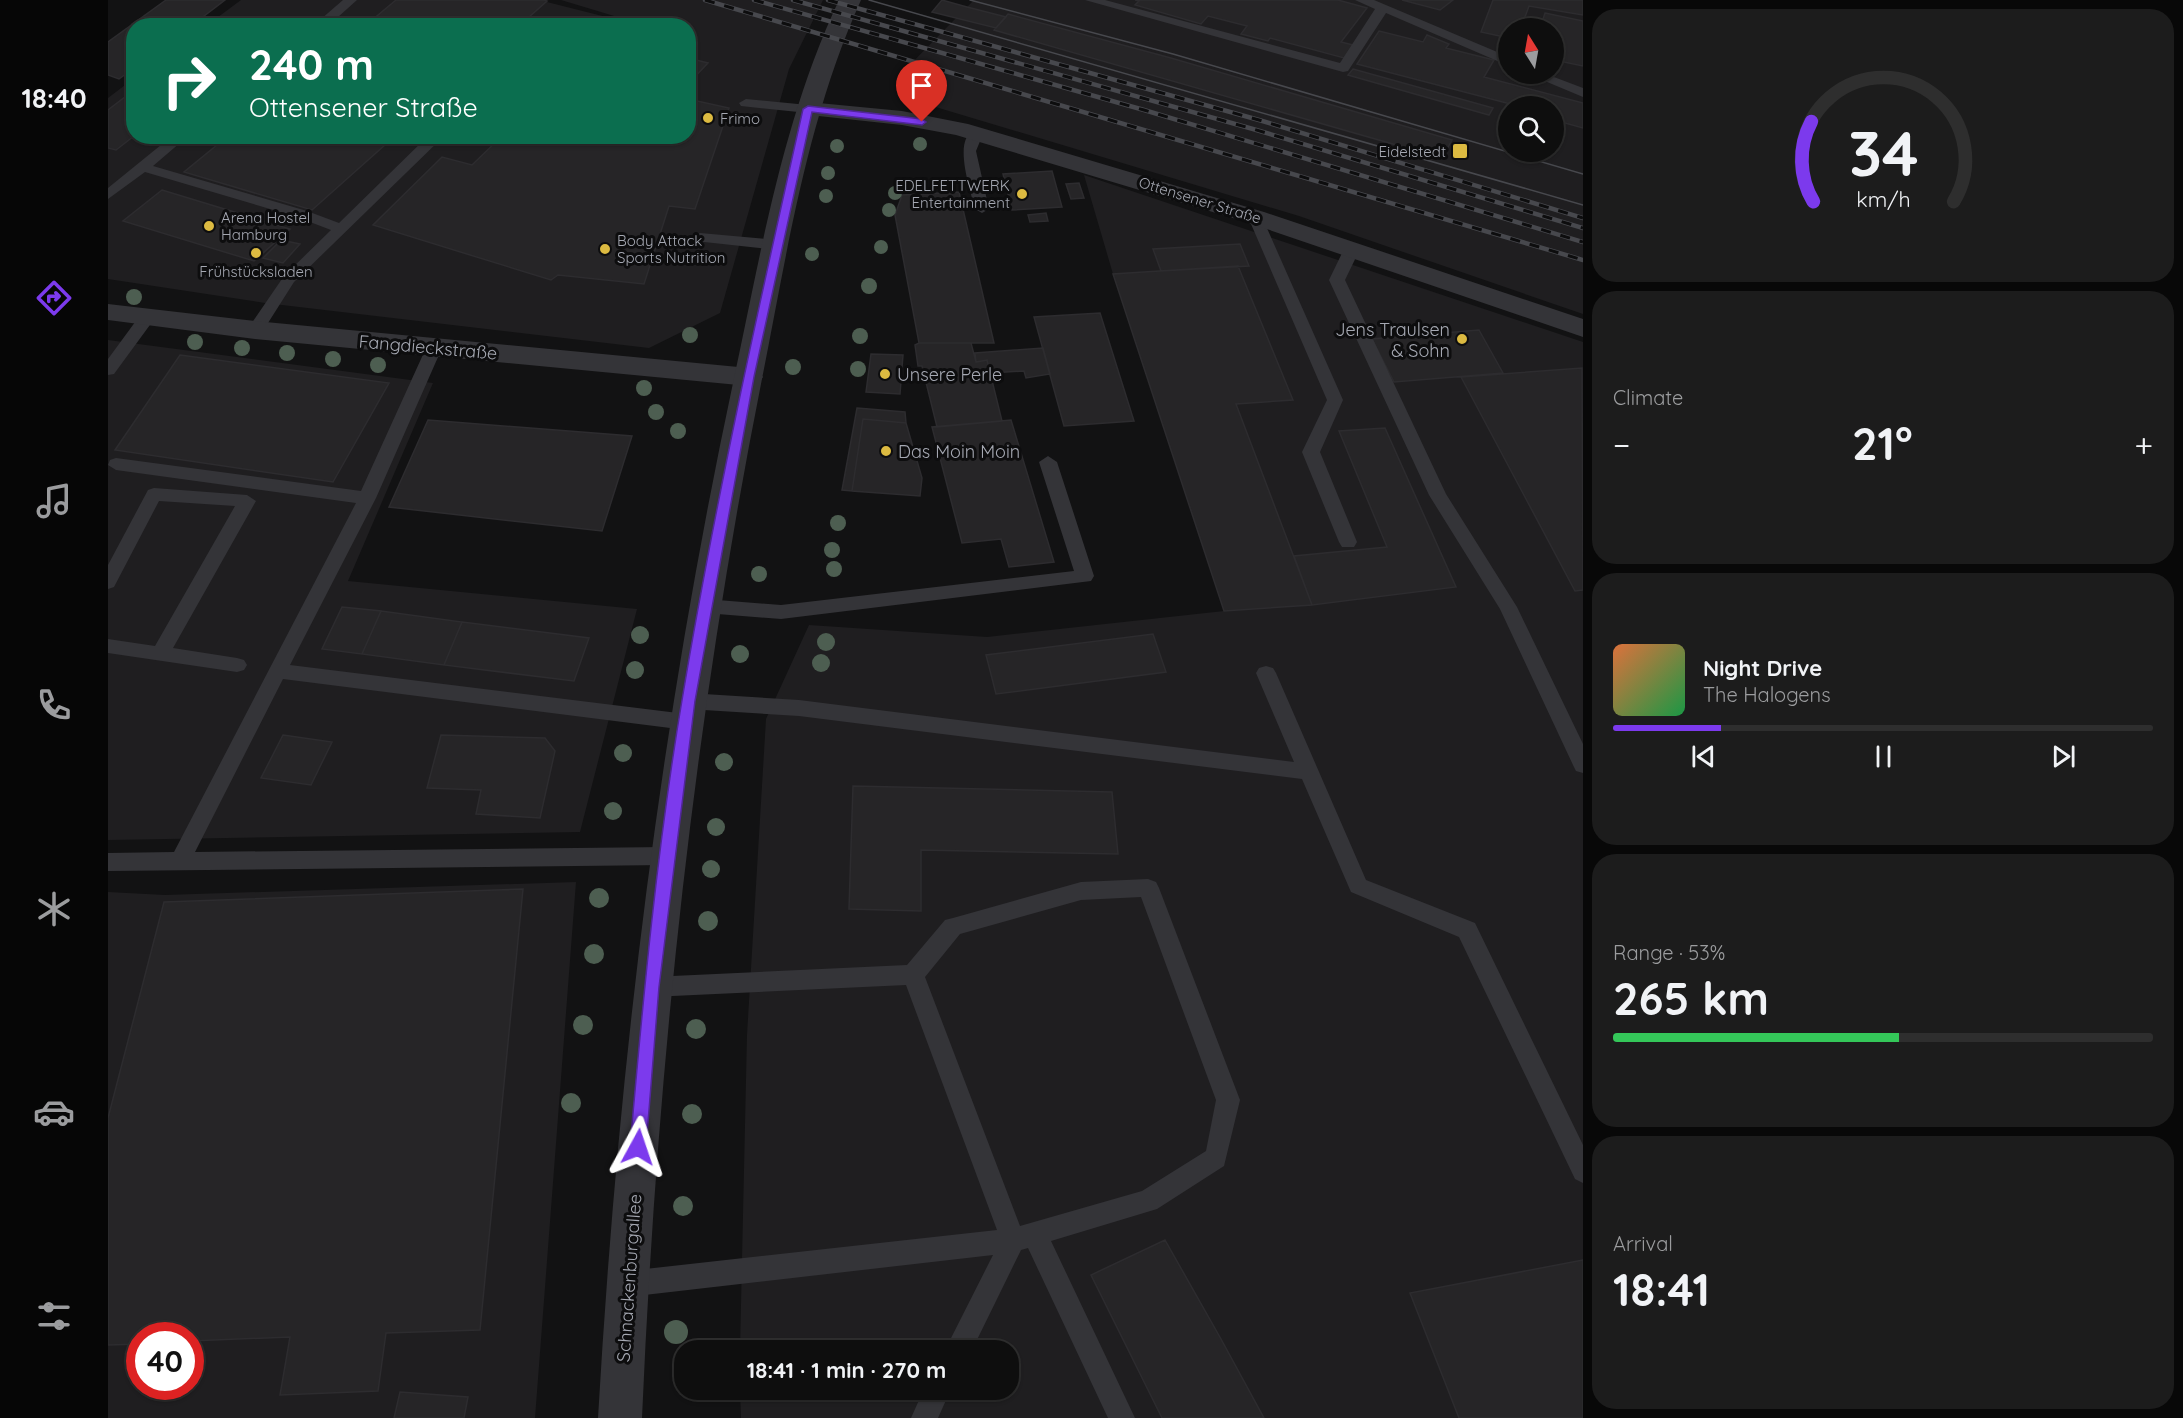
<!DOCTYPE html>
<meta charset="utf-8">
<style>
:root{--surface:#0e0e0e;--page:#1c1c1c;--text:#f1f3f6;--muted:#9b9c9e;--line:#2e2e2e;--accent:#7c3aed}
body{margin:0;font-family:Quicksand,sans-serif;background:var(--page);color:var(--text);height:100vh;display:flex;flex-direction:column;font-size:22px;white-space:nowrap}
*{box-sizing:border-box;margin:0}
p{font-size:20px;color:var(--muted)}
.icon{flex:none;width:33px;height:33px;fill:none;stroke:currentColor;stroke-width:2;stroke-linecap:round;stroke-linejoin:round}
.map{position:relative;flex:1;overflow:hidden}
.drawer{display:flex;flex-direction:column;gap:9px;padding:9px;background:#080808;width:600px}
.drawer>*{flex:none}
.hud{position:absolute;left:18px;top:18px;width:570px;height:126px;border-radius:24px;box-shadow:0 2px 4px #0004,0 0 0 2px var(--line);background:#0b6e4f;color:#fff;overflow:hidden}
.needle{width:39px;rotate:349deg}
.fabs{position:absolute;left:1390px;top:18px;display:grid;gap:12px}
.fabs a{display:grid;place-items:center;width:66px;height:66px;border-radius:50%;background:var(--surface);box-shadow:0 2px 4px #0004,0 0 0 2px var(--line);font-size:30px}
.speed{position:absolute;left:18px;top:1322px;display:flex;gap:12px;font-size:30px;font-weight:700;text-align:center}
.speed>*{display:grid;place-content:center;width:78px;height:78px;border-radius:50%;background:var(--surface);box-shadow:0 2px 4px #0004,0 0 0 2px var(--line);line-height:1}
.speed .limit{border:9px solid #d22;background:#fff;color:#111}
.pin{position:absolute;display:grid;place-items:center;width:51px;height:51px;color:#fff;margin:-62px -26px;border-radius:50% 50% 50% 0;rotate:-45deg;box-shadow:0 0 6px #0007}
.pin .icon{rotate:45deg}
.me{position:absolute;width:66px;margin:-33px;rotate:5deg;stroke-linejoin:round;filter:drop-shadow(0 0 4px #0008)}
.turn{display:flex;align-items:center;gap:21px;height:126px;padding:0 24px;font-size:27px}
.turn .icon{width:78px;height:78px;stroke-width:2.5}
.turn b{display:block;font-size:42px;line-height:51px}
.big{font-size:45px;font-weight:700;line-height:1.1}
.drawer .tile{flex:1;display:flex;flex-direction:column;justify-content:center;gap:9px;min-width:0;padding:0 21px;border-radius:24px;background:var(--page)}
.drawer .dial{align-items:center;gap:0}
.dial svg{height:156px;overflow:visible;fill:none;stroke:var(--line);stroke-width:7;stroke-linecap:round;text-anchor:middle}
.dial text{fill:var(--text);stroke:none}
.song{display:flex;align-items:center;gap:18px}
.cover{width:72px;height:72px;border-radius:9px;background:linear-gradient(135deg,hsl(20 70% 55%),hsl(140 70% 35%))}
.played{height:6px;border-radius:3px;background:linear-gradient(90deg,var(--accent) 20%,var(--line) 20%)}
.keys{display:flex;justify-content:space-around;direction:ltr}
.heat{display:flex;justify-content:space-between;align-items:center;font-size:33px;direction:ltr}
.charge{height:9px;border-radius:4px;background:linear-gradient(90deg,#34c759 53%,var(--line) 0)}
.trip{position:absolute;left:566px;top:1340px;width:345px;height:60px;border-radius:24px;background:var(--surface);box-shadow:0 2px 4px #0004,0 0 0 2px var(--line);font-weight:700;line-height:60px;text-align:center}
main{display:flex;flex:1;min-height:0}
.tabs{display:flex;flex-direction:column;width:108px;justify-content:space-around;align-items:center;background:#060606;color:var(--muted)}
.tabs .icon{width:42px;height:42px}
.tabs .on{color:var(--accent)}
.tabs b{font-size:27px;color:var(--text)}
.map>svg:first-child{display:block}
</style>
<main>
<nav class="tabs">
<b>18:40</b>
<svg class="icon on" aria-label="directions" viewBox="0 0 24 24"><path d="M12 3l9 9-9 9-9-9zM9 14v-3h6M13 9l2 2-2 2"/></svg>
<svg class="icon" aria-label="music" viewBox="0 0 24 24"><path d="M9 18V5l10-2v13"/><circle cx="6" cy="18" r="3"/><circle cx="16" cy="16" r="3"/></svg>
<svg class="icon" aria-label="phone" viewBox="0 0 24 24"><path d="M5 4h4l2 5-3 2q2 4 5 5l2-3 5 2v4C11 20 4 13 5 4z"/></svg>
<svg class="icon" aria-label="climate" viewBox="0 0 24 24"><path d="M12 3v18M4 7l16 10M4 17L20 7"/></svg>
<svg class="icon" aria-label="car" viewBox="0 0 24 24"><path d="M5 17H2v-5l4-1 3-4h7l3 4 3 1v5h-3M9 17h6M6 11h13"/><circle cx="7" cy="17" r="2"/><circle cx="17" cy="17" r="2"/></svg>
<svg class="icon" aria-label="filters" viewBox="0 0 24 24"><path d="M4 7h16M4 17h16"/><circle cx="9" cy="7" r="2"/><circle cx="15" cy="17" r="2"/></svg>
</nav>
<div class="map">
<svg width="1475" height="1418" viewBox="0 0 1475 1418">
<rect width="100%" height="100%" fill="#121213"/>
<path fill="#1f1e20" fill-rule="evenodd" d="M133,0H431L530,25L98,26Z
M453,0H715L681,69L612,313L541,348L157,303L0,279V98L25,79L26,136H580V26L536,25Z
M834,0L859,7L866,0H1475V314L1191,216L811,102L799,92L796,81L788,79L848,18L824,12ZM1401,28H1446V74H1401ZM1401,106H1446V152H1401Z
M976,175L1475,342V1418H633L632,1389H900V1350H632L639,1035L658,719L701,625L879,637L1116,611L1005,274Z
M0,340L325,383L240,581L529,609L472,832L0,840Z
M468,882L427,1418H0V892L57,895ZM32,1335H82V1386H32Z"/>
<path fill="#262527" stroke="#2d2c2f" stroke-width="1.5" d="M58,0H117L83,26H26V68L11,79L0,75V42Z
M288,0H436L439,1L411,26H257Z
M834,0L859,7L898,17L888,28L824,12Z
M1027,0H1230L1259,8L1233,42L1245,45L1236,58L1162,38L1160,41L1133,34L1139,26L1100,16L1093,24L1027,5L1031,1Z
M1294,0H1345L1332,10Z
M1385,0H1475V15L1421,6L1413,28H1401V38L1373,32Z
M1437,13L1475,21V66L1446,60V28H1432Z
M900,14L1063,58L1344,140L1334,158L886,30Z
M1271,31L1315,42L1319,35L1341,44L1338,48L1386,60L1376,77L1475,103V128L1446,120V106H1410L1249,64Z
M580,58L600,63L580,84Z
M1245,69L1385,108L1381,115L1240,75Z
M26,90V136L8,150L0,148V110Z
M580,99L621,108L587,209L561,206L536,284L450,275L443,280L265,225L334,157L364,165L394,136H580Z
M120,136H287L204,210L76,172Z
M944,171L954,207L904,210L895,174Z
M971,183L976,198L963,199L958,184Z
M54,190L182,229L146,261L15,221Z
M851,192L886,343H811L787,215L794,195Z
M938,213L940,221L922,222L920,215Z
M173,240L192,244L175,263L155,258Z
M1132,244L1141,266L1053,271L1045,249Z
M1130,266L1185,400L1128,404L1204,605L1116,611L1005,274Z
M992,313L1026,421L956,426L926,317Z
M1371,330L1395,373L1286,382L1264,339Z
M811,343H863L868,362L879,360L894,421L829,427L814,366H810L807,345Z
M935,348L942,374L918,378L916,371L882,373L879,360L868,362L867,353Z
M763,354L795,355L792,394L758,392Z
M72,355L281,383L225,482L7,450Z
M1474,368L1475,590L1467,591L1353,377Z
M749,408L797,412L798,423L755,419L744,491L734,490Z
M755,419L798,423L814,478L812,496L744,491Z
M320,420L524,436L494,531L281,507Z
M903,420L946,562L901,567L893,539L854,543L824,427Z
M1277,428L1348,587L1204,605L1186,556L1279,547L1231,431Z
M234,607L273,611L254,654L214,649Z
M273,611L354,622L336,665L254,654Z
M354,622L481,638L466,681L336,665Z
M1045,634L1058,672L888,694L878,655Z
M175,735L224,742L203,785L153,778Z
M333,735L437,738L447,751L432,818L368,814L373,790L319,788Z
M745,786L1004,792L1010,854L813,850V911L741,909Z
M415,889L372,1330L278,1333L270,1391L172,1395L182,1337L82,1341V1335H32V1344L0,1345V1118L56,902Z
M1057,1240L1113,1339L1156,1418H1054L983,1275Z
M1475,1260V1418H1351L1302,1293Z
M292,1392L360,1397L356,1418H286Z"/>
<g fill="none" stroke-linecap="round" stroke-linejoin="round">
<path fill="#343438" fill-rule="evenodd" d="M235,0H249L220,26H205Z
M977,0H997L1232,63L1267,9L1247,0H1266L1401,57V66L1278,13L1240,71L1235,72Z
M447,19L452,20V26H439Z
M1420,74H1438L1475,88V97Z
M638,99L700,105L707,109L700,113L633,106L631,103Z
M868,130L875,134L868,151L881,209L874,213L867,209C863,192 843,136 868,130Z
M64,136H80L45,166L199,211L231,223L320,136H336L186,282L153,334L147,335L139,330L176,276L223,230L189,217L37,172L0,199V188Z
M1147,213L1154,217L1235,400L1212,452L1249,542L1246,547H1234L1231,542L1194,452L1219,400L1140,217Z
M592,233L669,240L677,245L669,250L587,241L585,238L587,235Z
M1244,244L1252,249L1237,280L1338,494L1409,607L1475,744V773L1468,771L1465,765L1392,609L1321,495L1221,280L1236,249Z
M39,313L47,318L6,374L0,375V359L33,314Z
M326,343L334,348L268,498L182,665L578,714L585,716L588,722L585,728L578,730L175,679L87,852L559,847L566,850L569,856L566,862L559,865L0,871V853L66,852L248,503L8,470L0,465L2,460L8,458L253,491L318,348Z
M940,456L949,462L986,576L983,581L673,619L597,613L590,611L588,606L590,601L597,599L673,605L966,571L931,462Z
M46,488L139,495L148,501L65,648L129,658L136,660L139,665L136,670L129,672L0,653V639L47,646L127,506L51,501L6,587L0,589V565L40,490Z
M1158,666L1165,668L1168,673L1258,880L1367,923L1475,1145V1183L1467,1179L1351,937L1243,892L1194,779L691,716L580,709L573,706L570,701L573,696L580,693L691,700L1186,762L1148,673L1151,668Z
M1040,879L1048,882L1051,888L1132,1100L1116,1166L1049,1209L943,1241L1027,1418H1000L920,1248L913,1250L864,1350H837L885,1255L519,1297L510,1293L506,1284L510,1275L519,1271L889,1230L798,985L543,997L535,994L532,987L535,980L543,977L799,965L837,920L845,918L973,882ZM1033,897L1108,1100L1098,1151L1034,1191L912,1226L817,977L852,934L973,900Z
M816,1389H843L830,1418H803Z"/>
<path fill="#343438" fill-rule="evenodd" d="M700,102L794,111L860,124L1156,212L1475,319V337L1138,222L848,135L794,125L692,114L688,109L692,104Z
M0,304L147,321L641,368L651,371L655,377L651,383L641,386L147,339L0,320Z"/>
<path fill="#343438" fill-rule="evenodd" d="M731,0H753C698,122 679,254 653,384C585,726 549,1070 534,1418H490C510,1069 552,725 625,383C653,253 674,121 731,0Z"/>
<path stroke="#47484d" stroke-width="1.5" d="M761,0L1475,205
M862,0L1065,54L1475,174"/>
<g stroke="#47484d" stroke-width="4.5">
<path id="rail" d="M597,0L1475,260
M646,0L1036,110L1475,242
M685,0L1145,129L1475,228
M720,0L1151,120L1475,218"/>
</g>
<use href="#rail" stroke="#0d0d0e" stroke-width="3" stroke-dasharray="10" stroke-linecap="butt"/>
</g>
<g fill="#4d5e51">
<circle cx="812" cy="144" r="7"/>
<circle cx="729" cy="146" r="7"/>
<circle cx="720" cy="173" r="7"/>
<circle cx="787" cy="193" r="7"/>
<circle cx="718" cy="196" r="7"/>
<circle cx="781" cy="210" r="7"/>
<circle cx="773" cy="247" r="7"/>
<circle cx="704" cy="254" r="7"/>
<circle cx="761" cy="286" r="8"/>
<circle cx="26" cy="297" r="8"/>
<circle cx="582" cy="335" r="8"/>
<circle cx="752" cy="336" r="8"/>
<circle cx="87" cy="342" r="8"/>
<circle cx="134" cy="348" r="8"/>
<circle cx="179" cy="353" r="8"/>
<circle cx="225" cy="359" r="8"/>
<circle cx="270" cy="365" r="8"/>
<circle cx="685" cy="367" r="8"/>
<circle cx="750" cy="369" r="8"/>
<circle cx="536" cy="388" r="8"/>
<circle cx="548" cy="412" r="8"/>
<circle cx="570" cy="431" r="8"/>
<circle cx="730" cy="523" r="8"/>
<circle cx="724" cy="550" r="8"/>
<circle cx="726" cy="569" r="8"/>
<circle cx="651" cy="574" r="8"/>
<circle cx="532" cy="635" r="9"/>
<circle cx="718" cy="642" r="9"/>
<circle cx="632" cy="654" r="9"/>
<circle cx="713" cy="663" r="9"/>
<circle cx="527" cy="670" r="9"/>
<circle cx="515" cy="753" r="9"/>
<circle cx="616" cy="762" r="9"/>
<circle cx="505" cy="811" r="9"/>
<circle cx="608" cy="827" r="9"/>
<circle cx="603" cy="869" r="9"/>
<circle cx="491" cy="898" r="10"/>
<circle cx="600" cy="921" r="10"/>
<circle cx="486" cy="954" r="10"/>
<circle cx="475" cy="1025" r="10"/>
<circle cx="588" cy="1029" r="10"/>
<circle cx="463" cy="1103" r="10"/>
<circle cx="584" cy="1114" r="10"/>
<circle cx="575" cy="1206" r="10"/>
<circle cx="568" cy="1332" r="12"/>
</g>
<path fill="#7c3aed" stroke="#51269a" stroke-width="1.5" d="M700,106L814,119L818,122L814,125L704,112L646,377L587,701L551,987L538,1147L536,1153L530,1155L524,1153L522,1147C535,998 549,848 574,700C607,502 651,305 695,109Z"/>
<g fill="#dcba41" stroke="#0d0d0e" stroke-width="2">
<circle cx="600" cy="118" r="6"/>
<rect x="1344" y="143" width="16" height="16" rx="3"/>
<circle cx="914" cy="194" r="6"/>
<circle cx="101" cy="226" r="6"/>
<circle cx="497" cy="249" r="6"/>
<circle cx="148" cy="253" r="6"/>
<circle cx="1354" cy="339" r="6"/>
<circle cx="777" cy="374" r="6"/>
<circle cx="778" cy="451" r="6"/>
</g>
<g text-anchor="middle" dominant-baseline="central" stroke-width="6" stroke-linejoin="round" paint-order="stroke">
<g font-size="15" fill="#a5a8b2" stroke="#0d0d0e" text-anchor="start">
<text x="612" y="118">Frimo</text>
<text x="1338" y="151" text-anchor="end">Eidelstedt</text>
<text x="902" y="185" text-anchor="end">EDELFETTWERK<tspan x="902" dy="17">Entertainment</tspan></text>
<text x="113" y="217">Arena Hostel<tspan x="113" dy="17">Hamburg</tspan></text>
<text x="509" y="240">Body Attack<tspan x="509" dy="17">Sports Nutrition</tspan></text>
<text x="148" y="271" text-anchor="middle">Frühstücksladen</text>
</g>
<g font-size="15" fill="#a5a8b2" stroke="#0d0d0e">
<text transform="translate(1092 200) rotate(17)">Ottensener Straße</text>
</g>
<g font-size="18" fill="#a5a8b2" stroke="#0d0d0e" text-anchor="start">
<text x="1342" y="329" text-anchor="end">Jens Traulsen<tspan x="1342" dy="21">&amp; Sohn</tspan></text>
<text x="789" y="374">Unsere Perle</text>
<text x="790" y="451">Das Moin Moin</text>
</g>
<g font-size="18" fill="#a5a8b2" stroke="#0d0d0e">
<text transform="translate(320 347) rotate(5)">Fangdieckstraße</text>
<text transform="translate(521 1278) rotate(-86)">Schnackenburgallee</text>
</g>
</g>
</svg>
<div class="fabs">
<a><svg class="needle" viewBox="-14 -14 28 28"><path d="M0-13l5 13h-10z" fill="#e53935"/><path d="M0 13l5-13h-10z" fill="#9b9c9e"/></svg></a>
<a><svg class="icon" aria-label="search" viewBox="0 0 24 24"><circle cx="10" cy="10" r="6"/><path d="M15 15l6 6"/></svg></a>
</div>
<div class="speed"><div class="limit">40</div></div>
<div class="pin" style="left:814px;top:122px;background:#d93025"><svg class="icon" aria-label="arrive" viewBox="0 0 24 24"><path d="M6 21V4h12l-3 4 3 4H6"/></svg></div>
<svg class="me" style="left:530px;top:1147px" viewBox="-20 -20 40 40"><path d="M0-17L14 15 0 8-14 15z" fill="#7c3aed" stroke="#fff" stroke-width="4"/></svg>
<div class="trip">18:41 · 1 min · 270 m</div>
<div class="hud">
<div class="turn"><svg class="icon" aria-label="right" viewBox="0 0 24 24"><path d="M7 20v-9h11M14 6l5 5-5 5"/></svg><div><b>240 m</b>Ottensener Straße</div></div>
</div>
</div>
<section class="drawer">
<div class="tile dial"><svg viewBox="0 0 100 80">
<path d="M14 69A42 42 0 1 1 86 69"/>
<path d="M14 69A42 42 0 0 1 13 28" stroke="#7c3aed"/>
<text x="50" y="56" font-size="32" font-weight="700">34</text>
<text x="50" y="72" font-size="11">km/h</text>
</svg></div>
<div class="tile"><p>Climate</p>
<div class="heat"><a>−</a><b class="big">21°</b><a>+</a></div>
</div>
<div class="tile">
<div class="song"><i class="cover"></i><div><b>Night Drive</b><p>The Halogens</p></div></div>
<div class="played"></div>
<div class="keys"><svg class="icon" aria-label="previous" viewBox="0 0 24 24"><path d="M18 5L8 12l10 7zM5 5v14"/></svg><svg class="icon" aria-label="pause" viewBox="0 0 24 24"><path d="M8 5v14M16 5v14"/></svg><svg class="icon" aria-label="next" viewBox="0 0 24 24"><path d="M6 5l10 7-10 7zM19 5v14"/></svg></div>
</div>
<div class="tile"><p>Range · 53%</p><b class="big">265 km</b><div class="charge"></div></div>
<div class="tile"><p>Arrival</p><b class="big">18:41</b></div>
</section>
</main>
